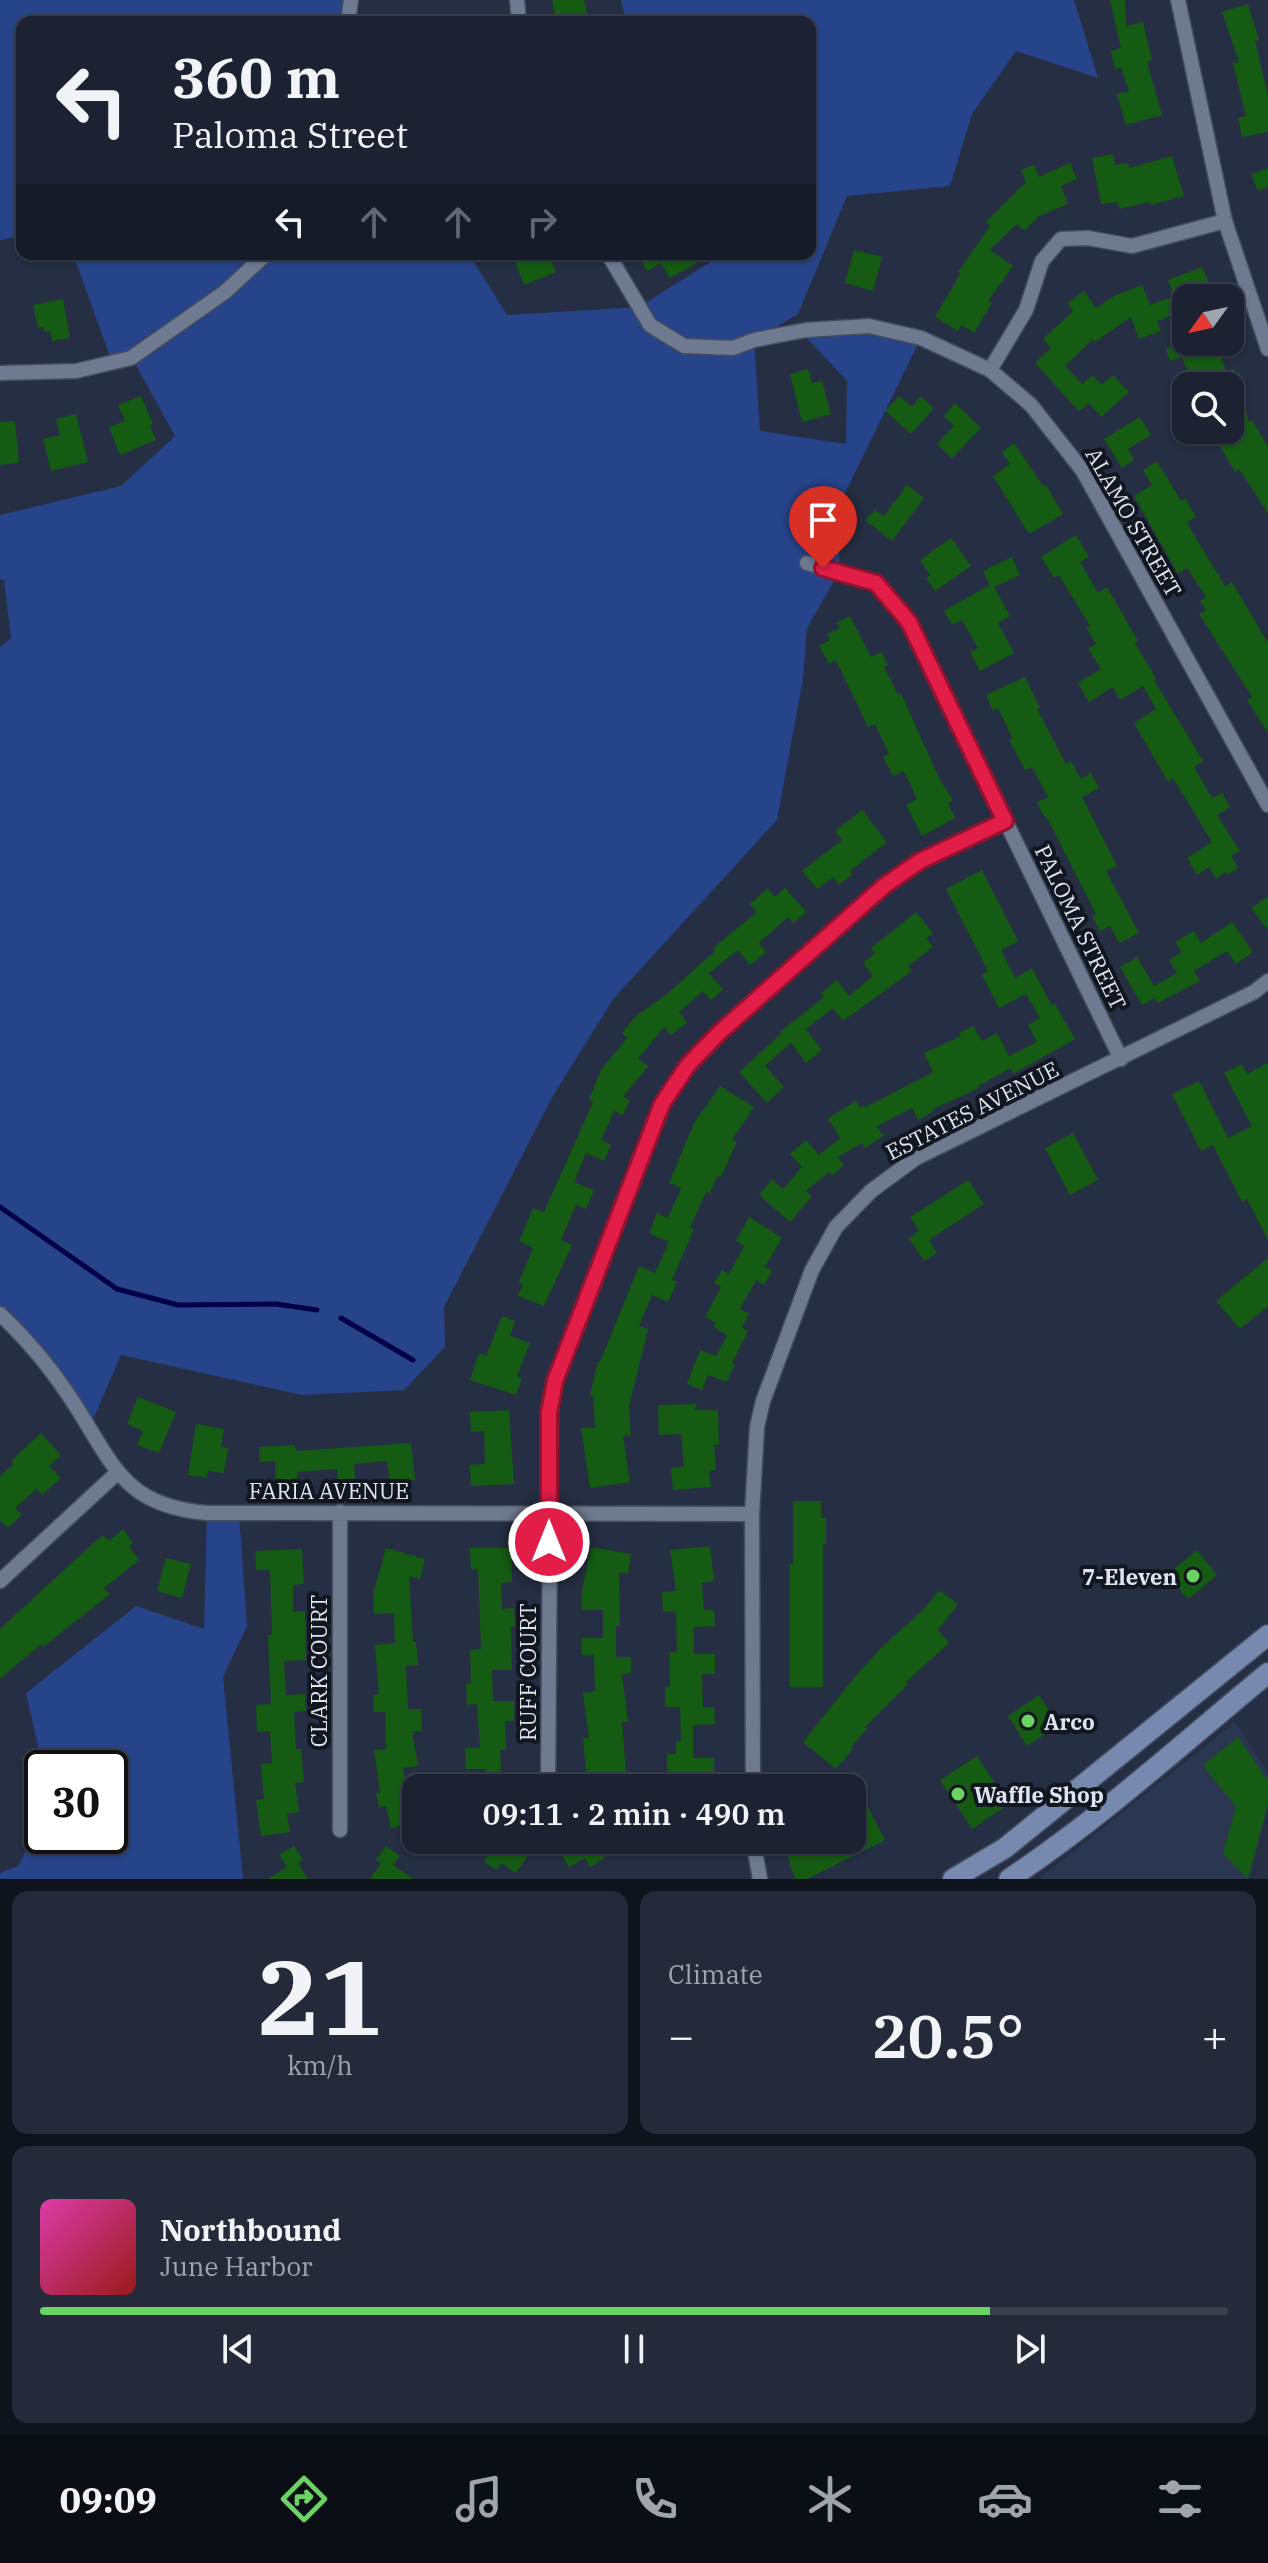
<!DOCTYPE html>
<meta charset="utf-8">
<style>
:root{--surface:#1c2232;--page:#252a3a;--text:#f1f3f6;--muted:#a0a4ac;--line:#3a3f4d;--accent:#6bd363}
body{margin:0;font-family:"IBM Plex Serif",serif;background:var(--page);color:var(--text);height:100vh;display:flex;flex-direction:column;font-size:30px;white-space:nowrap}
*{box-sizing:border-box;margin:0}
p{font-size:26px;color:var(--muted)}
.icon{flex:none;width:44px;height:44px;fill:none;stroke:currentColor;stroke-width:2;stroke-linecap:round;stroke-linejoin:round}
.map{position:relative;height:1879px;overflow:hidden}
.drawer{display:flex;flex-direction:column;gap:12px;padding:12px;background:#0f131c;flex:1}
.drawer>*{flex:none}
.hud{position:absolute;left:16px;top:16px;width:800px;height:244px;border-radius:16px;box-shadow:0 2px 6px #0004,0 0 0 2px var(--line);background:#1c2232;color:var(--text);overflow:hidden}
.needle{width:52px;rotate:237deg}
.fabs{position:absolute;left:1172px;top:284px;display:grid;gap:16px}
.fabs a{display:grid;place-items:center;width:72px;height:72px;border-radius:16px;background:var(--surface);box-shadow:0 2px 6px #0004,0 0 0 2px var(--line);font-size:40px}
.speed{position:absolute;left:24px;top:1750px;display:flex;gap:16px;font-size:40px;font-weight:700;text-align:center}
.speed>*{display:grid;place-content:center;width:104px;height:104px;border-radius:50%;background:var(--surface);box-shadow:0 2px 6px #0004,0 0 0 2px var(--line);line-height:1}
.speed .limit{border:4px solid #111;border-radius:12px;background:#fff;color:#111}
.pin{position:absolute;display:grid;place-items:center;width:68px;height:68px;color:#fff;margin:-82px -34px;border-radius:50% 50% 50% 0;rotate:-45deg;box-shadow:0 0 8px #0007}
.pin .icon{rotate:45deg}
.me{position:absolute;width:88px;margin:-44px;rotate:0deg;stroke-linejoin:round;filter:drop-shadow(0 0 6px #0008)}
.turn{display:flex;align-items:center;gap:28px;height:168px;padding:0 24px;font-size:36px}
.turn .icon{width:104px;height:104px;stroke-width:2.5}
.turn b{display:block;font-size:56px;line-height:68px}
.lanes{display:flex;align-items:center;height:76px;padding:0 24px;background:#0003;justify-content:center;gap:40px;direction:ltr}
.lanes .off{opacity:.35}
.big{font-size:60px;font-weight:600;line-height:1.1}
.drawer .card{flex:1;display:flex;flex-direction:column;justify-content:center;gap:12px;min-width:0;padding:0 28px;border-radius:16px;background:var(--page)}
.drawer .dial{align-items:center;gap:0}
.dial b{font-size:104px;line-height:1}
.song{display:flex;align-items:center;gap:24px}
.cover{width:96px;height:96px;border-radius:12px;background:linear-gradient(135deg,hsl(320 70% 55%),hsl(0 70% 35%))}
.played{height:8px;border-radius:4px;background:linear-gradient(90deg,var(--accent) 80%,var(--line) 80%)}
.keys{display:flex;justify-content:space-around;direction:ltr}
.heat{display:flex;justify-content:space-between;align-items:center;font-size:44px;direction:ltr}
.drawer .tiles{flex:1;display:grid;gap:12px;grid-template-columns:1fr 1fr}
.card:last-child{grid-column:span 2}
.trip{position:absolute;left:402px;top:1774px;width:464px;height:80px;border-radius:16px;background:var(--surface);box-shadow:0 2px 6px #0004,0 0 0 2px var(--line);font-weight:600;line-height:80px;text-align:center}
.tab-bar{display:flex;height:128px;justify-content:space-around;align-items:center;background:#0b0e14;color:var(--muted)}
.tab-bar .icon{width:56px;height:56px}
.tab-bar .on{color:var(--accent)}
.tab-bar b{font-size:36px;color:var(--text)}
.map>svg:first-child{display:block}
</style>
<div class="map">
<svg width="1268" height="1879" viewBox="0 0 1268 1879">
<rect width="100%" height="100%" fill="#252e42"/>
<path fill="#2b3751" d="M1235,1722L1268,1773V1807L1249,1879H1039Z"/>
<path fill="#27448a" d="M0,0H351L349,18L376,22H22V236L0,240Z
M621,0H1074L1098,78L1016,51L972,114L950,186L847,196L798,314L754,340L760,431L846,444L847,381L806,337L869,326L921,338L840,503L839,572L807,628L803,679L777,820L614,998L554,1094L444,1307L445,1347L404,1390L302,1395L121,1355L89,1429L0,1314V647L11,638L4,580L0,579V515L121,486L175,436L132,358L112,362L73,254H469L507,315L639,307L723,254H810V22H626Z
M239,1512L247,1626L223,1677L243,1879H0V1873L18,1866L42,1820V1836H110V1768H43L26,1693L136,1606L204,1629L207,1513Z"/>
<g fill="none" stroke-linecap="round" stroke-linejoin="round">
<path stroke="#000148" stroke-width="5" d="M0,1207L117,1289L178,1305L276,1304L317,1310
M341,1318L413,1360"/>
</g>
<path fill="#165b13" d="M552,0H584L587,14L556,20Z
M1110,0H1125L1126,26L1143,22L1152,60L1147,62L1162,115L1126,125L1117,94L1129,91L1121,67L1115,69L1111,51L1121,48Z
M1248,4L1259,40L1255,41L1268,96V132L1242,137L1238,118L1246,116L1233,63L1239,62L1222,12Z
M1113,154L1115,165L1128,163L1129,168L1172,156L1184,196L1151,205L1150,202L1119,209L1118,202L1101,204L1092,158Z
M1070,163L1077,179L1061,186L1068,204L1039,216L1024,231L1017,224L990,250L1013,266L988,301L992,303L974,333L962,325L958,331L935,317L960,274L958,272L990,226L986,222L1026,182L1021,170L1034,165L1039,177Z
M1268,168V187L1258,191L1251,174Z
M854,250L882,257L873,291L845,283Z
M512,254H548L556,272L524,285Z
M637,254H712L670,278L661,263L647,271Z
M1202,267L1213,292L1199,298H1186V324L1179,308L1169,312L1171,316L1157,321L1161,331L1139,339L1131,317L1095,342L1093,339L1065,366L1082,384L1093,375L1101,385L1113,375L1129,392L1101,417L1089,403L1079,411L1035,363L1051,348L1043,339L1073,311L1068,303L1084,291L1096,308L1114,296L1142,285L1150,305L1174,296L1168,280Z
M63,299L70,338L52,341L50,331L45,332L43,327L38,328L33,305Z
M1183,342H1215L1230,381V370L1234,369L1249,422L1252,420L1268,447V513L1239,469L1235,472L1217,441L1230,434V386H1211L1207,373L1190,379L1182,357L1170,361L1166,349Z
M808,369L812,383L822,381L831,414L802,422L790,374Z
M141,396L153,424L150,426L156,440L120,455L109,427L125,421L118,405Z
M899,396L912,407L921,396L934,408L911,434L885,411Z
M955,403L981,428L952,458L937,444L954,426L944,416Z
M76,414L88,462L51,471L43,439L60,435L56,419Z
M1140,417L1151,435L1128,449L1134,460L1122,468L1104,439Z
M15,421L19,463L0,465V422Z
M1014,443L1043,486L1046,485L1063,514L1029,534L993,476L1010,464L1002,452Z
M1157,461L1181,501L1185,498L1196,517L1187,522L1194,535L1225,586L1232,582L1268,643V733L1247,700L1252,697L1199,614L1206,610L1200,601L1206,597L1187,568L1178,574L1134,496L1152,485L1143,470Z
M907,485L924,498L892,541L865,520L875,510L884,516Z
M1076,535L1089,557L1080,562L1098,593L1107,587L1138,641L1135,643L1156,678L1154,680L1203,761L1194,767L1212,798L1222,793L1230,807L1217,815L1240,851L1231,856L1238,868L1227,875L1225,872L1216,879L1209,867L1197,875L1187,858L1212,842L1173,778L1168,782L1134,723L1156,709L1143,686L1120,700L1113,687L1089,702L1078,683L1101,669L1088,648L1096,644L1086,628L1090,626L1059,575L1054,578L1041,557Z
M951,538L971,566L935,591L926,578L930,575L920,560Z
M1012,557L1020,575L994,587L1010,616L998,623L1014,653L980,671L970,652L978,648L962,620L952,625L944,611L990,585L983,571Z
M850,616L871,657L881,652L888,665L884,667L898,695L901,693L939,778L953,800L948,803L955,818L922,836L906,805L917,799L904,771L893,776L883,757L889,754L875,724L868,727L836,660L829,664L819,646L830,640L827,634L840,628L837,623Z
M1025,677L1040,708L1037,709L1066,764L1071,761L1081,779L1091,773L1099,788L1082,797L1117,866L1106,871L1139,933L1119,943L1110,926L1100,931L1092,916L1096,914L1046,816L1044,817L1037,802L1048,797L1032,767L1025,770L1009,740L1012,738L998,708L993,711L986,695Z
M862,810L887,842L850,871L852,875L839,885L833,877L817,889L802,871L842,840L835,831Z
M982,870L1018,941L1001,950L1015,978L1032,968L1052,1006L1055,1004L1075,1039L1013,1074L1011,1068L978,1086L979,1088L933,1109L934,1111L918,1120L912,1108L877,1126L883,1136L865,1148L862,1143L838,1157L844,1165L832,1176L829,1172L806,1191L812,1196L790,1222L759,1195L772,1179L783,1189L802,1167L790,1154L806,1140L819,1155L840,1138L828,1118L856,1101L860,1108L864,1105L866,1107L933,1072L924,1053L961,1036L959,1033L973,1026L982,1041L997,1033L1009,1056L1037,1042L1028,1025L1040,1018L1026,994L999,1008L982,975L988,971L946,889Z
M768,888L775,897L785,888L806,912L793,923L788,917L759,943L766,952L750,965L738,950L709,973L723,989L711,1000L703,991L679,1012L687,1023L671,1035L664,1027L638,1059L648,1066L623,1097L630,1100L623,1115L614,1111L601,1140L611,1145L604,1161L586,1153L574,1182L594,1190L586,1209L576,1205L561,1240L572,1245L544,1306L518,1296L523,1284L519,1282L533,1248L519,1241L533,1208L544,1212L593,1102L589,1100L601,1070L627,1038L622,1033L636,1016L666,995L715,951L713,948L757,912L750,904Z
M1268,896V930L1251,908Z
M916,912L933,933L926,939L933,947L908,966L912,971L843,1021L833,1008L806,1029L822,1050L806,1063L791,1043L765,1066L784,1087L767,1103L739,1072L782,1033L781,1031L824,997L821,993L837,980L849,996L873,976L863,963L875,953L871,948Z
M1232,922L1253,952L1236,964L1227,951L1194,971L1200,981L1158,1003L1155,998L1142,1005L1120,967L1137,957L1154,986L1177,973L1169,960L1182,952L1175,942L1194,931L1201,943Z
M1268,1063V1240L1247,1199L1242,1202L1213,1145L1201,1151L1172,1094L1199,1081L1228,1138L1252,1126L1224,1073L1242,1064L1247,1074Z
M720,1086L754,1107L732,1140L737,1142L721,1177L717,1176L710,1193L706,1192L690,1228L694,1229L672,1280L677,1282L668,1302L652,1295L639,1326L648,1329L629,1406L631,1435L623,1436L630,1482L590,1488L581,1428H595L593,1396L590,1395L598,1361L600,1362L639,1266L655,1273L669,1242L649,1233L657,1213L668,1218L681,1188L669,1183L694,1123Z
M1073,1133L1098,1180L1070,1195L1045,1148Z
M968,1180L984,1204L929,1240L937,1253L924,1261L909,1238L919,1231L910,1217Z
M749,1217L782,1238L765,1267L772,1271L764,1285L756,1280L740,1309L749,1314L742,1327L748,1331L732,1363L735,1364L727,1382L708,1375L702,1390L687,1384L700,1350L716,1356L727,1335L714,1327L716,1323L705,1317L721,1287L714,1283L722,1270L729,1274L744,1246L736,1241Z
M1268,1258V1306L1240,1329L1216,1301Z
M502,1316L515,1321L510,1336L530,1343L517,1376L522,1378L516,1395L470,1380L479,1353L486,1356Z
M138,1397L176,1412L159,1453L137,1445L143,1431L127,1424Z
M697,1404L694,1410H718L719,1445H714L716,1470L709,1471L711,1487L673,1490L671,1468L684,1467L681,1434L659,1435L658,1405Z
M509,1410L514,1484L471,1486L470,1465L485,1464L484,1431L471,1432L470,1412Z
M196,1424L224,1429L221,1447L228,1448L224,1473L208,1471L207,1478L188,1475Z
M41,1433L61,1455L49,1466L61,1478L42,1495L37,1489L15,1508L22,1515L8,1528L0,1520V1476L14,1464L11,1461Z
M411,1443L415,1480L390,1483L387,1461L354,1464L355,1481L338,1482L337,1469L297,1472L298,1482L276,1483L275,1461L260,1462L259,1447L295,1445L296,1451Z
M793,1501H821V1518H826V1544H823V1687H790V1564H793Z
M123,1529L133,1543L129,1547L139,1560L104,1588L110,1594L43,1647L41,1644L0,1679V1629L90,1546L103,1535L109,1541Z
M710,1546L714,1581L702,1583L704,1610H714L715,1626L694,1627V1654H715V1674H702L703,1707H714L715,1724L693,1725V1758H714V1778H667V1754H676V1741H681L680,1707H665V1687H670V1652H677L676,1611L663,1612L662,1592L676,1591L670,1550Z
M591,1547L631,1554L628,1574L619,1572L620,1626H616V1657H631V1673L622,1674L628,1722H622L626,1771L624,1788H597L599,1772L586,1773L583,1738H589L583,1693L595,1691L594,1655H582V1638H603V1610H582V1590Z
M386,1548L425,1559L420,1579L409,1576L413,1642H416L418,1665L406,1666L408,1709H421L422,1731H412L418,1766L403,1768L414,1823L391,1828L386,1806L379,1807L376,1793L380,1792L374,1750L386,1749L385,1712H373V1695L379,1694L375,1645L395,1643L394,1613L374,1614L373,1594Z
M470,1548H511L512,1582L501,1583L502,1609L514,1608L515,1626H511L512,1670H492L493,1701H514V1721H505L506,1750H500L502,1788H487L486,1769H466L465,1748H480L477,1704L467,1705L466,1684H471L470,1650L481,1649L478,1569H471Z
M302,1549L304,1584L293,1585V1612L305,1611L306,1660L284,1661L286,1695L305,1694L306,1711L294,1712L296,1749H301L304,1782L295,1783L299,1812L287,1814L290,1832L261,1836L256,1800L264,1799L261,1764L272,1763L270,1731L257,1732L256,1705L271,1704L268,1635H272L270,1570H256L255,1551Z
M1197,1550L1217,1575L1188,1599L1167,1575Z
M166,1558L191,1564L182,1598L157,1591Z
M939,1590L958,1604L938,1630L949,1643L906,1682L908,1684L865,1727L867,1729L851,1747L853,1749L836,1769L803,1742L858,1673L883,1646L925,1608Z
M1039,1695L1059,1725L1027,1746L1008,1716Z
M1238,1737L1268,1781V1803L1248,1879L1223,1853L1236,1807L1203,1765Z
M977,1756L1009,1804L972,1829L940,1780Z
M867,1805L885,1840L807,1879H796L791,1869L786,1847L800,1840H852V1813Z
M498,1840H538L516,1873L501,1863L497,1870L484,1862Z
M552,1840H594L605,1858L590,1867L585,1858L569,1867Z
M294,1846L303,1860L298,1863L308,1879H268L287,1867L279,1855Z
M386,1846L400,1856L393,1865L414,1879H370L381,1863L376,1860Z"/>
<g fill="none" stroke-linecap="round" stroke-linejoin="round">
<g stroke="#444c5c" stroke-width="17">
<path id="street" d="M517,0L519,22
M1178,0L1225,221L1268,349
M348,22L351,0
M608,254L650,325L684,346L733,348L754,340L806,330L869,326L921,338L990,370L1031,405L1083,471L1268,805
M990,370L1026,310L1042,261L1061,239L1088,238L1132,246L1225,221
M0,373L76,371L131,358L225,292L266,254
M807,563L876,583L909,622L1121,1059
M0,1314C30,1342 55,1373 77,1408C115,1469 127,1506 207,1513L752,1514
M340,1512V1830
M0,1581L117,1473
M548,1785L551,1397L561,1365L662,1104L688,1065L719,1033L884,886L920,861L1005,821
M753,1788L752,1514L757,1427L763,1401L812,1270L836,1227L871,1191L916,1158L1254,992L1268,981
M753,1840L760,1879"/>
</g>
<g stroke="#444c5c" stroke-width="23">
<path id="secondary" d="M953,1879L1005,1848L1268,1635
M1009,1879C1101,1818 1183,1743 1268,1673"/>
</g>
<use href="#street" stroke="#6f7a91" stroke-width="14"/>
<use href="#secondary" stroke="#7789af" stroke-width="20"/>
</g>
<g fill="none" stroke-linecap="round" stroke-linejoin="round">
<g stroke="#92132f" stroke-width="20">
<path id="route" d="M549,1542V1413L555,1381L662,1104L688,1065L719,1033L884,886L920,861L1005,821L909,622L876,583L823,568"/>
</g>
<use href="#route" stroke="#e11d48" stroke-width="14"/>
</g>
<g fill="#6bd363" stroke="#12171f" stroke-width="3">
<circle cx="1193" cy="1576" r="8"/>
<circle cx="1028" cy="1721" r="8"/>
<circle cx="958" cy="1794" r="8"/>
</g>
<g text-anchor="middle" dominant-baseline="central" stroke-width="8" stroke-linejoin="round" paint-order="stroke">
<g font-size="22" fill="#dee4f1" stroke="#12171f">
<text transform="translate(1134 522) rotate(60)">ALAMO STREET</text>
<text transform="translate(1081 927) rotate(64)">PALOMA STREET</text>
<text transform="translate(972 1110) rotate(-27)">ESTATES AVENUE</text>
<text x="329" y="1490">FARIA AVENUE</text>
<text transform="translate(318 1671) rotate(-90)">CLARK COURT</text>
<text transform="translate(527 1672) rotate(-90)">RUFF COURT</text>
</g>
<g font-size="22" font-weight="bold" fill="#dee4f1" stroke="#12171f" text-anchor="start">
<text x="1177" y="1576" text-anchor="end">7-Eleven</text>
<text x="1044" y="1721">Arco</text>
<text x="974" y="1794">Waffle Shop</text>
</g>
</g>
</svg>
<div class="fabs">
<a><svg class="needle" viewBox="-14 -14 28 28"><path d="M0-13l5 13h-10z" fill="#e53935"/><path d="M0 13l5-13h-10z" fill="#a0a4ac"/></svg></a>
<a><svg class="icon" aria-label="search" viewBox="0 0 24 24"><circle cx="10" cy="10" r="6"/><path d="M15 15l6 6"/></svg></a>
</div>
<div class="speed"><div class="limit">30</div></div>
<div class="pin" style="left:823px;top:568px;background:#d93025"><svg class="icon" aria-label="arrive" viewBox="0 0 24 24"><path d="M6 21V4h12l-3 4 3 4H6"/></svg></div>
<svg class="me" style="left:549px;top:1542px" viewBox="-20 -20 40 40"><circle r="17" fill="#e11d48" stroke="#fff" stroke-width="3"/><path d="M0-11L8 9 0 5-8 9z" fill="#fff"/></svg>
<div class="trip">09:11 · 2 min · 490 m</div>
<div class="hud">
<div class="turn"><svg class="icon" aria-label="left" viewBox="0 0 24 24"><path d="M17 20v-9H6M10 6l-5 5 5 5"/></svg><div><b>360 m</b>Paloma Street</div></div>
<div class="lanes"><svg class="icon" aria-label="left" viewBox="0 0 24 24"><path d="M17 20v-9H6M10 6l-5 5 5 5"/></svg><svg class="icon off" aria-label="ahead" viewBox="0 0 24 24"><path d="M12 20V5M6 11l6-6 6 6"/></svg><svg class="icon off" aria-label="ahead" viewBox="0 0 24 24"><path d="M12 20V5M6 11l6-6 6 6"/></svg><svg class="icon off" aria-label="right" viewBox="0 0 24 24"><path d="M7 20v-9h11M14 6l5 5-5 5"/></svg></div>
</div>
</div>
<section class="drawer">
<div class="tiles">
<div class="card dial"><b>21</b><p>km/h</p></div>
<div class="card"><p>Climate</p>
<div class="heat"><a>−</a><b class="big">20.5°</b><a>+</a></div>
</div>
<div class="card">
<div class="song"><i class="cover"></i><div><b>Northbound</b><p>June Harbor</p></div></div>
<div class="played"></div>
<div class="keys"><svg class="icon" aria-label="previous" viewBox="0 0 24 24"><path d="M18 5L8 12l10 7zM5 5v14"/></svg><svg class="icon" aria-label="pause" viewBox="0 0 24 24"><path d="M8 5v14M16 5v14"/></svg><svg class="icon" aria-label="next" viewBox="0 0 24 24"><path d="M6 5l10 7-10 7zM19 5v14"/></svg></div>
</div>
</div>
</section>
<nav class="tab-bar">
<b>09:09</b>
<svg class="icon on" aria-label="directions" viewBox="0 0 24 24"><path d="M12 3l9 9-9 9-9-9zM9 14v-3h6M13 9l2 2-2 2"/></svg>
<svg class="icon" aria-label="music" viewBox="0 0 24 24"><path d="M9 18V5l10-2v13"/><circle cx="6" cy="18" r="3"/><circle cx="16" cy="16" r="3"/></svg>
<svg class="icon" aria-label="phone" viewBox="0 0 24 24"><path d="M5 4h4l2 5-3 2q2 4 5 5l2-3 5 2v4C11 20 4 13 5 4z"/></svg>
<svg class="icon" aria-label="climate" viewBox="0 0 24 24"><path d="M12 3v18M4 7l16 10M4 17L20 7"/></svg>
<svg class="icon" aria-label="car" viewBox="0 0 24 24"><path d="M5 17H2v-5l4-1 3-4h7l3 4 3 1v5h-3M9 17h6M6 11h13"/><circle cx="7" cy="17" r="2"/><circle cx="17" cy="17" r="2"/></svg>
<svg class="icon" aria-label="filters" viewBox="0 0 24 24"><path d="M4 7h16M4 17h16"/><circle cx="9" cy="7" r="2"/><circle cx="15" cy="17" r="2"/></svg>
</nav>
